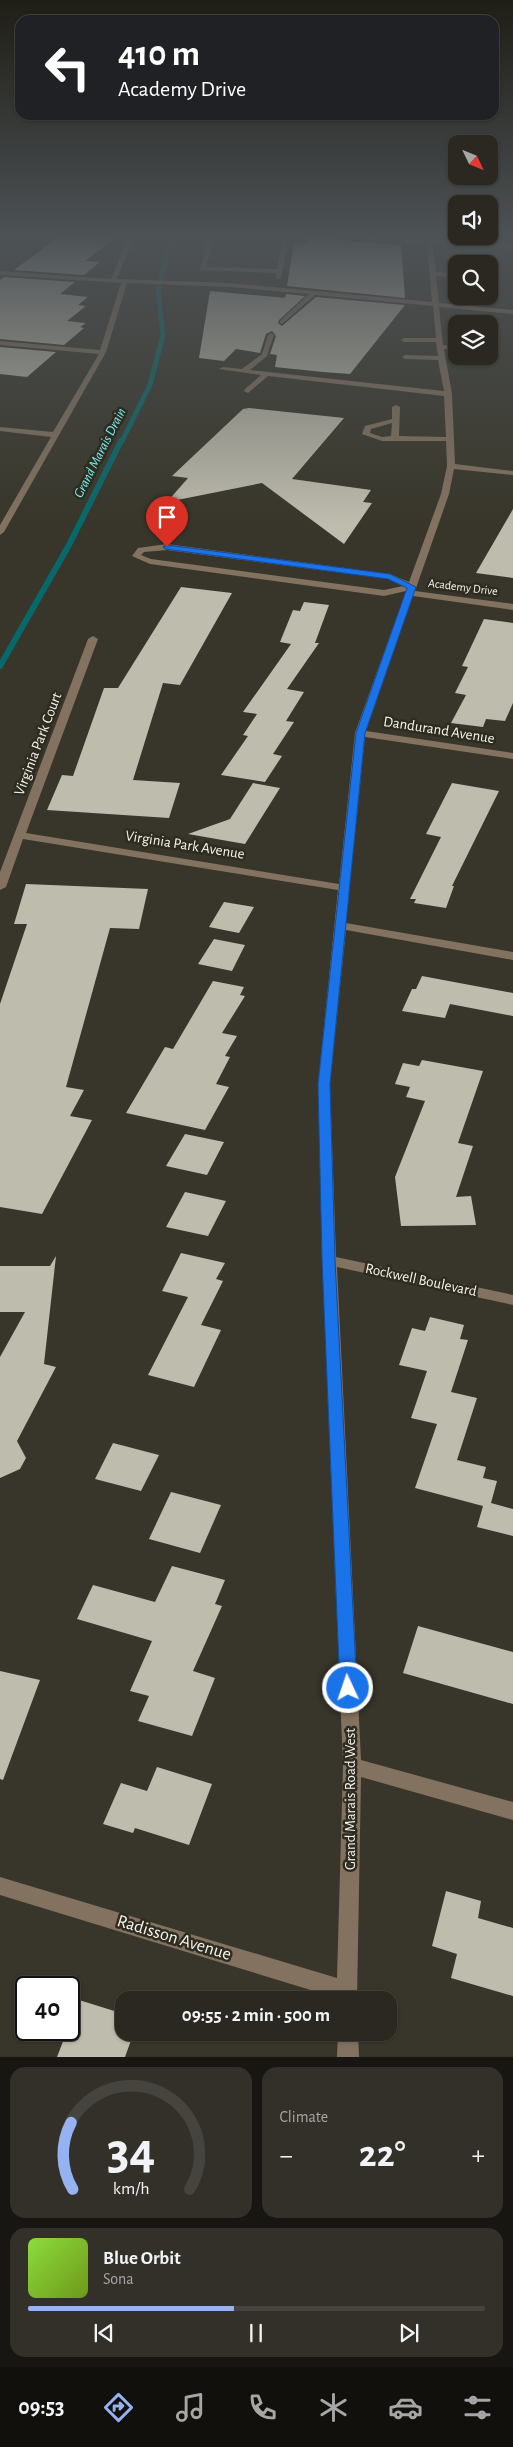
<!DOCTYPE html>
<meta charset="utf-8">
<style>
:root{--surface:#2a2820;--page:#323029;--text:#f1f3f6;--muted:#a5a6a5;--line:#46443e;--accent:#95b2f1}
body{margin:0;font-family:"Alegreya Sans",sans-serif;background:var(--page);color:var(--text);height:100vh;display:flex;flex-direction:column;font-size:19px;white-space:nowrap}
*{box-sizing:border-box;margin:0}
p{font-size:16px;color:var(--muted)}
.icon{flex:none;width:28px;height:28px;fill:none;stroke:currentColor;stroke-width:2;stroke-linecap:round;stroke-linejoin:round}
.map{position:relative;height:2057px;overflow:hidden}
.panel{display:flex;flex-direction:column;gap:10px;padding:10px;background:#171612;flex:1}
.panel>*{flex:none}
.top-card{position:absolute;left:15px;top:15px;width:484px;height:105px;border-radius:15px;box-shadow:0 1px 4px #0004,0 0 0 1px var(--line);background:#202124;color:#fff;overflow:hidden}
.needle{width:32px;rotate:133deg}
.fabs{position:absolute;left:448px;top:135px;display:grid;gap:10px}
.fabs a{display:grid;place-items:center;width:50px;height:50px;border-radius:10px;background:var(--surface);box-shadow:0 1px 4px #0004,0 0 0 1px var(--line);font-size:25px}
.speed{position:absolute;left:15px;top:1976px;display:flex;gap:10px;font-size:25px;font-weight:700;text-align:center}
.speed>*{display:grid;place-content:center;width:65px;height:65px;border-radius:50%;background:var(--surface);box-shadow:0 1px 4px #0004,0 0 0 1px var(--line);line-height:1}
.speed .limit{border:2px solid #111;border-radius:8px;background:#fff;color:#111}
.pin{position:absolute;display:grid;place-items:center;width:42px;height:42px;color:#fff;margin:-51px -21px;border-radius:50% 50% 50% 0;rotate:-45deg;box-shadow:0 0 5px #0007}
.pin .icon{rotate:45deg}
.me{position:absolute;width:55px;margin:-28px;rotate:357deg;stroke-linejoin:round;filter:drop-shadow(0 0 4px #0008)}
.turn{display:flex;align-items:center;gap:18px;height:105px;padding:0 20px;font-size:22px}
.turn .icon{width:65px;height:65px;stroke-width:2.5}
.turn b{display:block;font-size:35px;line-height:42px}
.big{font-size:38px;font-weight:700;line-height:1.1}
.panel .tile{flex:1;display:flex;flex-direction:column;justify-content:center;gap:8px;min-width:0;padding:0 18px;border-radius:15px;background:var(--page)}
.panel .dial{align-items:center;gap:0}
.dial svg{height:130px;overflow:visible;fill:none;stroke:var(--line);stroke-width:7;stroke-linecap:round;text-anchor:middle}
.dial text{fill:var(--text);stroke:none}
.song{display:flex;align-items:center;gap:15px}
.cover{width:60px;height:60px;border-radius:8px;background:linear-gradient(135deg,hsl(90 70% 55%),hsl(80 70% 35%))}
.played{height:5px;border-radius:2px;background:linear-gradient(90deg,var(--accent) 45%,var(--line) 45%)}
.keys{display:flex;justify-content:space-around;direction:ltr}
.heat{display:flex;justify-content:space-between;align-items:center;font-size:28px;direction:ltr}
.panel .tiles{flex:1;display:grid;gap:10px;grid-template-columns:1fr 1fr}
.tile:last-child{grid-column:span 2}
.trip{position:absolute;left:115px;top:1991px;width:282px;height:50px;border-radius:15px;background:var(--surface);box-shadow:0 1px 4px #0004,0 0 0 1px var(--line);font-weight:700;line-height:50px;text-align:center}
.dock{display:flex;height:80px;justify-content:space-around;align-items:center;background:#11100d;color:var(--muted)}
.dock .icon{width:35px;height:35px}
.dock .on{color:var(--accent)}
.dock b{font-size:22px;color:var(--text)}
.map>svg:first-child{display:block}
</style>
<div class="map">
<svg width="513" height="2057" viewBox="0 0 513 2057">
<rect width="100%" height="100%" fill="#38362a"/>
<g fill="none" stroke-linecap="round" stroke-linejoin="round">
<path stroke="#07696b" stroke-width="5" d="M121,443L150,385L163,335L158,289L172,237"/>
<path stroke="#07696b" stroke-width="6" d="M0,666L69,545L121,441"/>
</g>
<path fill="#bebcad" d="M59,237H108L105,239L113,240L85,261L100,262L84,275L14,270Z
M308,237L401,245L405,298L287,286L294,243L307,244Z
M4,277L75,282L60,294L88,297L78,305L86,306L67,321L86,323L80,327L84,328L64,345L0,339V280Z
M210,291L285,298L286,294L305,296L279,320L278,323L282,326L316,297L405,305L350,374L323,372L275,367L277,355L270,354L276,336L272,331L266,334L260,353L236,349L224,361L199,358Z
M0,347L56,352L27,377L0,374Z
M249,408L344,418L292,479L371,490L363,502L372,503L344,544L262,483L167,502L188,478L172,476L243,409Z
M513,509V578L476,573Z
M181,587L232,593L180,685L163,683L133,780L180,783L169,818L47,810L62,775L73,776L104,688H118Z
M304,602L329,605L315,643H319L287,689L304,692L286,721L294,722L273,754L282,756L265,782L221,775L248,736L243,735L257,714L243,712L291,644L280,642L293,610L300,611Z
M484,619L513,623V703L505,721L486,719L483,727L451,723L466,695L455,693L468,667L462,666Z
M253,783L280,788L245,844L188,834L230,819Z
M452,783L499,791L452,886H454L446,908L414,903L416,899H410L441,837L426,834Z
M26,884L148,889L139,929L110,928L66,1087L84,1090L70,1116L92,1120L42,1214L0,1207V1004L27,924H14Z
M224,902L254,907L239,933L209,927Z
M214,939L245,945L232,971L198,964Z
M422,976L513,993V1016L450,1004L445,1018L402,1011L412,989H416Z
M213,981L244,987L240,995L245,996L222,1033L237,1036L225,1056L230,1057L216,1084L229,1087L205,1130L126,1113L165,1047L173,1049Z
M422,1060L483,1071L458,1143L473,1146L456,1197L471,1196L476,1225L401,1226L395,1177L425,1101L406,1097L410,1087L395,1084L403,1063L419,1066Z
M185,1134L224,1142L207,1175L166,1166Z
M185,1192L226,1201L208,1236L166,1227Z
M181,1253L225,1263L216,1279L223,1281L201,1325L221,1330L194,1387L148,1375L188,1297L162,1291Z
M56,1256L44,1364L56,1367L17,1441L26,1458L20,1469L0,1478V1357L25,1312H0V1266H50Z
M430,1317L464,1325L460,1339L468,1340L451,1392L477,1398L457,1460L486,1467L483,1478L497,1481L491,1503L513,1509V1536L477,1527L483,1506L415,1488L437,1424L411,1418L427,1371L399,1365L412,1328L425,1331Z
M113,1443L159,1455L141,1491L95,1479Z
M171,1492L221,1505L200,1553L149,1539Z
M172,1566L225,1580L215,1604L222,1606L193,1671L215,1678L192,1736L138,1721L149,1696L130,1691L152,1641L77,1619L93,1585L155,1602Z
M418,1626L513,1652V1704L403,1673Z
M0,1671L40,1680L3,1780L0,1779Z
M157,1767L212,1784L189,1845L135,1828L133,1833L103,1824L121,1783L147,1791Z
M446,1891L481,1901L478,1918L513,1928V1996L451,1978L457,1954L432,1946Z
M79,2000L124,2014V2032H134L125,2057H57Z"/>
<g fill="none" stroke-linecap="round" stroke-linejoin="round">
<path fill="#83725f" fill-rule="evenodd" d="M128,237H134L117,279L230,283L432,302L427,245L356,239L353,237L426,241V237H432V238L513,245V249L432,242L436,272L456,274V278L436,276L439,303L513,310V314L439,307L443,345L456,346V350L444,349L452,394L455,464L513,471V475L454,469L449,494L415,591L513,604V610L413,596L366,731L513,753V759L365,737L346,923L513,952V960L346,930L330,1084L336,1257L513,1295V1305L337,1267L361,1760L513,1802V1820L361,1777L357,2000H337V1998L0,1895V1877L337,1978L343,1766L322,1260L318,1084L338,890L23,839L6,887L0,890V872L88,639L93,636L98,639L26,833L339,884L355,733L406,591L384,596L150,564L132,556L138,548L167,544L390,574L409,582L441,494L447,466L446,441H382L362,434L365,426L392,419V407L396,405L400,407L399,436L446,437L444,396L268,376L248,393L244,391L245,389L261,375L219,369L223,367L242,369L262,354L268,335L271,333L274,335L267,356L250,370L444,391L438,360L405,359L402,357L405,355L438,356L436,342H404L401,340L404,338H436L433,306L315,295L282,324L280,323V321L309,294L230,287L127,283L106,352L4,532L0,535V525L51,437L0,431V427L53,432L99,354L0,345V341L100,350L121,283L0,275V271L111,279ZM392,423L391,436L382,437L370,433L371,429ZM167,550L388,579L403,586L384,590L151,559L141,555L144,552Z
M208,237H214L206,267L277,269L283,237H289L281,278L276,279V273L200,270Z
M338,2032H358L359,2057H337Z"/>
</g>
<linearGradient id="sky" x2="0" y2="1"><stop stop-color="#1f1e17"/><stop offset="0.45" stop-color="#4d5255"/><stop offset="1" stop-color="#4d5255" stop-opacity="0"/></linearGradient>
<rect width="513" height="525" fill="url(#sky)"/>
<path fill="#1a73e8" stroke="#114b97" d="M167,545L390,574L416,587L365,733L330,1084L335,1260L357,1688L354,1693L348,1695L343,1693L340,1688L322,1260L318,1084L356,733L407,588L388,579L165,549L163,547Z"/>
<g text-anchor="middle" dominant-baseline="central" stroke-width="5" stroke-linejoin="round" paint-order="stroke">
<g font-size="12" fill="#f4f3ec" stroke="#2e2c20">
<text transform="translate(463 587) rotate(7)">Academy Drive</text>
</g>
<g font-size="14" font-style="italic" fill="#76eff2" stroke="#2e2c20">
<text transform="translate(100 453) rotate(-63)">Grand Marais Drain</text>
</g>
<g font-size="15" fill="#f4f3ec" stroke="#2e2c20">
<text transform="translate(439 730) rotate(9)">Dandurand Avenue</text>
<text transform="translate(38 744) rotate(-69)">Virginia Park Court</text>
<text transform="translate(185 845) rotate(9)">Virginia Park Avenue</text>
<text transform="translate(421 1280) rotate(12)">Rockwell Boulevard</text>
<text transform="translate(350 1799) rotate(-90)">Grand Marais Road West</text>
</g>
<g font-size="18" fill="#f4f3ec" stroke="#2e2c20">
<text transform="translate(174 1938) rotate(17)">Radisson Avenue</text>
</g>
</g>
</svg>
<div class="fabs">
<a><svg class="needle" viewBox="-14 -14 28 28"><path d="M0-13l5 13h-10z" fill="#e53935"/><path d="M0 13l5-13h-10z" fill="#a5a6a5"/></svg></a>
<a><svg class="icon" aria-label="sound" viewBox="0 0 24 24"><path d="M4 9h4l5-4v14l-5-4H4zM17 9q2 3 0 6"/></svg></a>
<a><svg class="icon" aria-label="search" viewBox="0 0 24 24"><circle cx="10" cy="10" r="6"/><path d="M15 15l6 6"/></svg></a>
<a><svg class="icon" aria-label="layers" viewBox="0 0 24 24"><path d="M12 4l9 5-9 5-9-5zM3 14l9 5 9-5"/></svg></a>
</div>
<div class="speed"><div class="limit">40</div></div>
<div class="pin" style="left:167px;top:547px;background:#d93025"><svg class="icon" aria-label="arrive" viewBox="0 0 24 24"><path d="M6 21V4h12l-3 4 3 4H6"/></svg></div>
<svg class="me" style="left:348px;top:1688px" viewBox="-20 -20 40 40"><circle r="17" fill="#1a73e8" stroke="#fff" stroke-width="3"/><path d="M0-11L8 9 0 5-8 9z" fill="#fff"/></svg>
<div class="trip">09:55 · 2 min · 500 m</div>
<div class="top-card">
<div class="turn"><svg class="icon" aria-label="left" viewBox="0 0 24 24"><path d="M17 20v-9H6M10 6l-5 5 5 5"/></svg><div><b>410 m</b>Academy Drive</div></div>
</div>
</div>
<section class="panel">
<div class="tiles">
<div class="tile dial"><svg viewBox="0 0 100 80">
<path d="M14 69A42 42 0 1 1 86 69"/>
<path d="M14 69A42 42 0 0 1 13 28" stroke="#95b2f1"/>
<text x="50" y="56" font-size="32" font-weight="700">34</text>
<text x="50" y="72" font-size="11">km/h</text>
</svg></div>
<div class="tile"><p>Climate</p>
<div class="heat"><a>−</a><b class="big">22°</b><a>+</a></div>
</div>
<div class="tile">
<div class="song"><i class="cover"></i><div><b>Blue Orbit</b><p>Sona</p></div></div>
<div class="played"></div>
<div class="keys"><svg class="icon" aria-label="previous" viewBox="0 0 24 24"><path d="M18 5L8 12l10 7zM5 5v14"/></svg><svg class="icon" aria-label="pause" viewBox="0 0 24 24"><path d="M8 5v14M16 5v14"/></svg><svg class="icon" aria-label="next" viewBox="0 0 24 24"><path d="M6 5l10 7-10 7zM19 5v14"/></svg></div>
</div>
</div>
</section>
<nav class="dock">
<b>09:53</b>
<svg class="icon on" aria-label="directions" viewBox="0 0 24 24"><path d="M12 3l9 9-9 9-9-9zM9 14v-3h6M13 9l2 2-2 2"/></svg>
<svg class="icon" aria-label="music" viewBox="0 0 24 24"><path d="M9 18V5l10-2v13"/><circle cx="6" cy="18" r="3"/><circle cx="16" cy="16" r="3"/></svg>
<svg class="icon" aria-label="phone" viewBox="0 0 24 24"><path d="M5 4h4l2 5-3 2q2 4 5 5l2-3 5 2v4C11 20 4 13 5 4z"/></svg>
<svg class="icon" aria-label="climate" viewBox="0 0 24 24"><path d="M12 3v18M4 7l16 10M4 17L20 7"/></svg>
<svg class="icon" aria-label="car" viewBox="0 0 24 24"><path d="M5 17H2v-5l4-1 3-4h7l3 4 3 1v5h-3M9 17h6M6 11h13"/><circle cx="7" cy="17" r="2"/><circle cx="17" cy="17" r="2"/></svg>
<svg class="icon" aria-label="filters" viewBox="0 0 24 24"><path d="M4 7h16M4 17h16"/><circle cx="9" cy="7" r="2"/><circle cx="15" cy="17" r="2"/></svg>
</nav>
